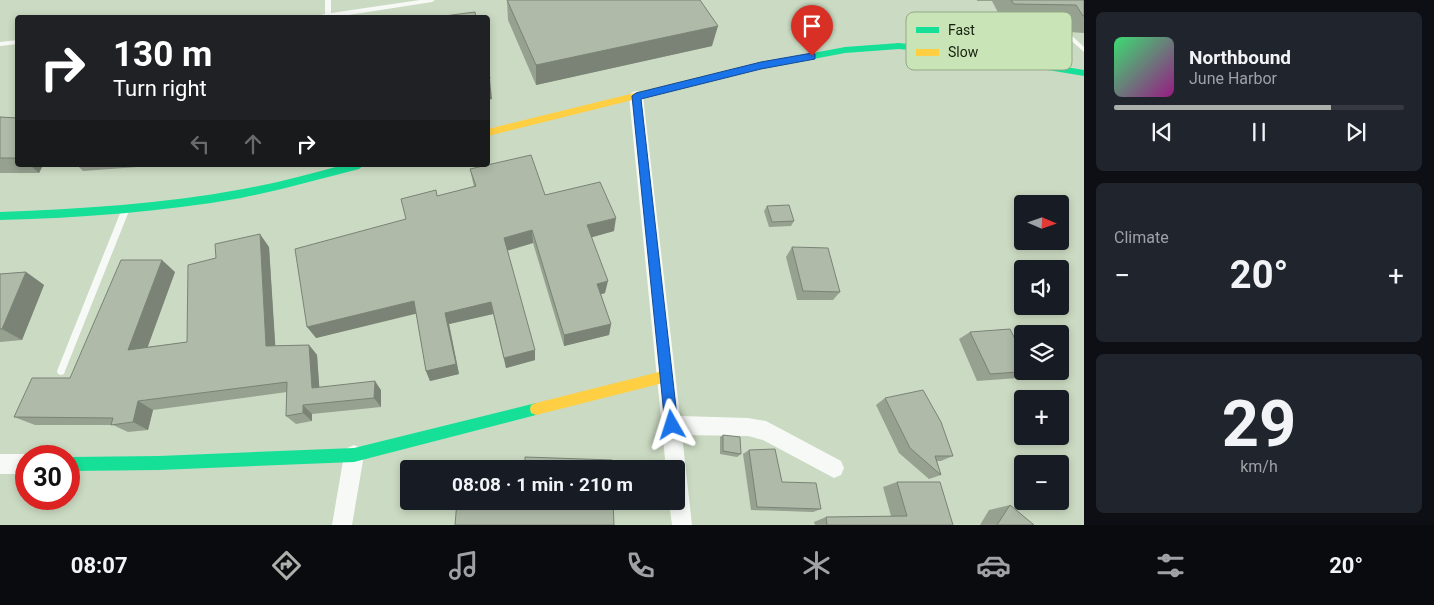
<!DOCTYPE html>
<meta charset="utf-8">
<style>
:root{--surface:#171b24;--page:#20242c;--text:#f1f3f6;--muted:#9ea1a6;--line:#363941;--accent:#abb1aa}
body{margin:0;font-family:Roboto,sans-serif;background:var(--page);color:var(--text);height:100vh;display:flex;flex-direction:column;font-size:19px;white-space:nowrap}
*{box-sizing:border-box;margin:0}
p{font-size:16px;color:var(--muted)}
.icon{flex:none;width:28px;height:28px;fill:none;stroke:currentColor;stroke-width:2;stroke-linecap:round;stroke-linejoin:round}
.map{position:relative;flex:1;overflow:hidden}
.details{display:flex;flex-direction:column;gap:12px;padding:12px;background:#0d0f14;width:350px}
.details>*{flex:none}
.hud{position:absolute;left:15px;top:15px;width:475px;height:152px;border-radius:5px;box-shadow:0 2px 8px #0003;background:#202124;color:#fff;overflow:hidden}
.needle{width:32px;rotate:92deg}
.buttons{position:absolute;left:1014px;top:195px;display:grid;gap:10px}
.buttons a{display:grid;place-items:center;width:55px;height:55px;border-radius:5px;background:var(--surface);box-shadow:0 2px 8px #0003;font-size:25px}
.speed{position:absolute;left:15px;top:445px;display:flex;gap:10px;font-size:25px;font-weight:700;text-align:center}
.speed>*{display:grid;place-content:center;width:65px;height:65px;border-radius:50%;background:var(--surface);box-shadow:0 2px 8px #0003;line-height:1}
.speed .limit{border:8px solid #d22;background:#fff;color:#111}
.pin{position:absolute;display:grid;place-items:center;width:42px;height:42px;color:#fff;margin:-51px -21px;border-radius:50% 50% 50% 0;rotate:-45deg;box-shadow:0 0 5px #0007}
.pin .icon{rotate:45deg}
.me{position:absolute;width:55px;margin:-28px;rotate:354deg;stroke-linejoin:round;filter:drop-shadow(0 0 4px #0008)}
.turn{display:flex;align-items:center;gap:18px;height:105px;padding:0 15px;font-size:22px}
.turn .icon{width:65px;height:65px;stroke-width:2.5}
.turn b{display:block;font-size:35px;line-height:42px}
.lanes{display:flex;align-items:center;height:48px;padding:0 15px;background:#0003;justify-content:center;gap:25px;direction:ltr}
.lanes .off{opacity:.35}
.big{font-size:38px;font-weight:700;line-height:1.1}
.details .card{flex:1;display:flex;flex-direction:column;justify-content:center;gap:8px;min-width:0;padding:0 18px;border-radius:8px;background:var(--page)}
.details .dial{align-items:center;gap:0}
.dial b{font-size:65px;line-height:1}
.song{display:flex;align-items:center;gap:15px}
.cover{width:60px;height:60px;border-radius:8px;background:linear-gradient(135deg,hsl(140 70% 55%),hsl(310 70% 35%))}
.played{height:5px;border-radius:2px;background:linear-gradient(90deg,var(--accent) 75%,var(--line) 75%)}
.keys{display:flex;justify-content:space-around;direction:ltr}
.heat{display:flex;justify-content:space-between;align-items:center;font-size:28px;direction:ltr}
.trip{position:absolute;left:400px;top:460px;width:285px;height:50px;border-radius:5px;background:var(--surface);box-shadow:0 2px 8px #0003;font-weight:700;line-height:50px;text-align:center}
.dock{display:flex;height:80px;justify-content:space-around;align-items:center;background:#090b0e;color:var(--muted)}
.dock .icon{width:35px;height:35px}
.dock .on{color:var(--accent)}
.dock b{font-size:22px;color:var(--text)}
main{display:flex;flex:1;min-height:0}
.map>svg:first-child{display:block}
</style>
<main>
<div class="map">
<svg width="1084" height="525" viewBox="0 0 1084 525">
<rect width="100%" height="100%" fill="#cbdac2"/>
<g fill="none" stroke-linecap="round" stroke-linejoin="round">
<path fill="#f7f9f6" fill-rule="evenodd" d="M325,0H331V13L420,0H435L432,2L329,18H307L325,14Z
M1039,25L1070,34L1084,47V52L1066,36L1037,28L1036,27Z
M18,40V44L0,46V42Z
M125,208L129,211L65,371L64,374L61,375L58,374L57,371L121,211Z"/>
<path fill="#f7f9f6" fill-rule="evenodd" d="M636,91L641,93L643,96L680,416L748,418L766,421L841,461L844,468L841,475L834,478L763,440L748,436L682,435L692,525H672L669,501H676V469H666L629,96L631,93Z
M354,445L361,448L364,455L352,525H332L344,455L347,448Z
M0,454H26L31,456H26V474H0Z"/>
<path fill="#16e098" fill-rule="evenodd" d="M899,43L958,49L1084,70V76L958,55L899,49L845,53L808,60L804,57L808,54L845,47Z
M343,165H364L359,169C320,179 281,190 241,198C161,212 81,218 0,220V212C81,209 163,204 243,189C277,183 310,174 343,165Z
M536,403L541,405L542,409L541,413L536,415L354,462L159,470L69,471V457L159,456L354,448Z"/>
<path fill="#ffcf43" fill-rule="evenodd" d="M808,54L811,55V59L761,68L488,136V129L761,62Z
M667,370L671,372L673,376L671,380L667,382L536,415L531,413L530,409L531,405L536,403Z"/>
</g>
<path fill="#96a190" d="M507,0L712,46L536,85L508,20Z
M977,0H1084V33L1069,32L1062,21L1002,20L992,1H977Z
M0,117L18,118V165H43L39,173H0Z
M77,165H165L83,171Z
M470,169L545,195L614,231L591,237L605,293L601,294L611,324L609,335L564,346L533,243L507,251L535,360L506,368L493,314L449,324L459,374L430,381L426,371L416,313L316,338L437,196L474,187Z
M767,206L794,221L791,226L769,227L764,211Z
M269,247L275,346L309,345L317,355L319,387L381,390V407L312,414V421L296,424L286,416L287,392L153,410L148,430L128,432L113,425H35L14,417L70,378L175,272L147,347L187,342Z
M792,247L840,292L833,300H797L786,257Z
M26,272L44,285L22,340L0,342V274Z
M970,332L1032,371L1019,378L977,381L959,339Z
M885,398L953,456L941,461H937L941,475L929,479L899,453L876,405Z
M723,435L741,454L737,457L720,454V437Z
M749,450L782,482L821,509L813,512L751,510L743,454Z
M897,482L953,525H815L814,522L826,517L891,516L883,487Z
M1010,505L1034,525H980L989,510Z"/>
<path fill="#7a8376" d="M718,26L712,46L536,85V65Z
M490,79L492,99L488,100V80Z
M30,165H43L39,173Z
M616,218L614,231L586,239L587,225Z
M532,230L533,243L505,251L504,238Z
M260,234L269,247L276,356L266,346Z
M162,260L175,272L143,360L128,350Z
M26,272L44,285L22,340L2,329Z
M608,281L605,293L595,296L597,284Z
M414,301L419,313L316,338L307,327Z
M491,302L493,314L449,324L459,374L430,381L426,371L445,313Z
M611,324L609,335L564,346V335Z
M309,345L317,355L320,396L312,388Z
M535,350V360L506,368L504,358Z
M375,381L381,390V407L374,398Z
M138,401L153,410L148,430L133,422Z
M303,405L312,414V421L303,413Z"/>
<path fill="#afbba8" stroke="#7a8376" d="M507,0H700L718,26L536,65Z
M1011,0H1084V16H1083L1076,5L1014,4Z
M475,12L476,18H429Z
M488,67L490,79L488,80Z
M0,117L18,118V158H0Z
M531,155L545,195L600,182L616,218L587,225L608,281L597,284L611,324L564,335L532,230L504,238L535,350L504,358L491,302L445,313L456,364L426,371L414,301L307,327L295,249L406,219L401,199L436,190L437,196L476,186L470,169Z
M789,205L794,221L772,222L767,206Z
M260,234L266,346L309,345L312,388L375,381L374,398L303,405V413L286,416L287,382L138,401L133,422L111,425L113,418L14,417L32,378H70L121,260H162L128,350L187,342L188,265L216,258L215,244Z
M792,247L828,248L840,292L803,291Z
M26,272L2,329H0V274Z
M1010,329L1022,353V371H1032L990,374L970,332Z
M923,390L941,422L953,456H935L941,475L910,448L885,398Z
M723,435L740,437L741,454L723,451Z
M775,449L782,482L816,483L821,509L757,507L749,450Z
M525,457L612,460V469H460L461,461L525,462Z
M897,482H940L953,525H827L826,517L907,516Z
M457,501H613L614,525H455Z
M1010,505L1034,525H997Z"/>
<path fill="#1a73e8" stroke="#114b97" d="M812,53L815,54V59L761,69L641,99L678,425L676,429L672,431L667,429L665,425L632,96L636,93L761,62Z"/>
<rect x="906" y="12" width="166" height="58" rx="8" fill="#c9e4b7" stroke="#93a985" stroke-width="1"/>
<rect x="916" y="27" width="23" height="6" fill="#16e098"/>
<rect x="916" y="49" width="23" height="7" fill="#ffcf43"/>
<g font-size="14" fill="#161f0f">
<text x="948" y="35">Fast</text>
<text x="948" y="57">Slow</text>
</g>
</svg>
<div class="buttons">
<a><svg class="needle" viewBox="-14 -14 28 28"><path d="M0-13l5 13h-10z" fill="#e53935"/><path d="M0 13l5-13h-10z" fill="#9ea1a6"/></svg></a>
<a><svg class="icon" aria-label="sound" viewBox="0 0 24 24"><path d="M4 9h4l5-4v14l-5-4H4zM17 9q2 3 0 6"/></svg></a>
<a><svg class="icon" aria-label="layers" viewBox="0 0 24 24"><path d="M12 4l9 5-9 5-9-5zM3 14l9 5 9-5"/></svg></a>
<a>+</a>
<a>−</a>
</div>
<div class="speed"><div class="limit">30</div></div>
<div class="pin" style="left:812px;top:56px;background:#d93025"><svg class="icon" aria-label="arrive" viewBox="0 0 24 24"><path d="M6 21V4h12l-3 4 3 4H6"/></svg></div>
<svg class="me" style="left:672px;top:425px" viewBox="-20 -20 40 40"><path d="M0-17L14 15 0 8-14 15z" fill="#1a73e8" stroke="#fff" stroke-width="4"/></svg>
<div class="trip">08:08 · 1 min · 210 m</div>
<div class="hud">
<div class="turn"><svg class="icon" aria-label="right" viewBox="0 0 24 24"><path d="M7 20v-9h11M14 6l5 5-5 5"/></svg><div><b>130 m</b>Turn right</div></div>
<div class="lanes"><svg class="icon off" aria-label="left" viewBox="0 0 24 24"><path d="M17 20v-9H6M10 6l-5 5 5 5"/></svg><svg class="icon off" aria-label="ahead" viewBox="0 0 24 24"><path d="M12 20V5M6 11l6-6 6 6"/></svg><svg class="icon" aria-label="right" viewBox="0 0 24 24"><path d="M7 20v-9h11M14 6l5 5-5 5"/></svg></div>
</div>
</div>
<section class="details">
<div class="card">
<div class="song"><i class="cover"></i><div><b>Northbound</b><p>June Harbor</p></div></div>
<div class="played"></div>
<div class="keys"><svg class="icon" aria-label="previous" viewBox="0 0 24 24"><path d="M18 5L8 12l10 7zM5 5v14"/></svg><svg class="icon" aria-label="pause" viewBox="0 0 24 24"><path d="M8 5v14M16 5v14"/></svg><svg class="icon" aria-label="next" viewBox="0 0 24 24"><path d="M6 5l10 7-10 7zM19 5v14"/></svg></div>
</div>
<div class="card"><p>Climate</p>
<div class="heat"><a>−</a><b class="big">20°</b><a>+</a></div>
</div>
<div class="card dial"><b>29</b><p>km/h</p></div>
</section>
</main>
<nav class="dock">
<b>08:07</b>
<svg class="icon on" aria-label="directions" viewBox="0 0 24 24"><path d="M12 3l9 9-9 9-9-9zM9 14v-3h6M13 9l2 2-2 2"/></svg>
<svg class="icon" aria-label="music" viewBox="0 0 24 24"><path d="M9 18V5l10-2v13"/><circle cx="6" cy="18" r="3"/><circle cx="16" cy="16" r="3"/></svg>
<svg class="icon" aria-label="phone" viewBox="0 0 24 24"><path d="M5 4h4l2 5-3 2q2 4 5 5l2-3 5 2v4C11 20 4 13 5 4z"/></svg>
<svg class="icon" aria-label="climate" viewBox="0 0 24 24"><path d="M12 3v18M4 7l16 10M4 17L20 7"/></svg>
<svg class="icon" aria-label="car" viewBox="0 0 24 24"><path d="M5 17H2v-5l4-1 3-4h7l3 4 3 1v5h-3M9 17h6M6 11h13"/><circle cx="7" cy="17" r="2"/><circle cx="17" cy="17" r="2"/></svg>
<svg class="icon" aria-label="filters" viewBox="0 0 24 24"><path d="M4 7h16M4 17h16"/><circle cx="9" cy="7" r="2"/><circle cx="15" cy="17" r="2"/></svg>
<b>20°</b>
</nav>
